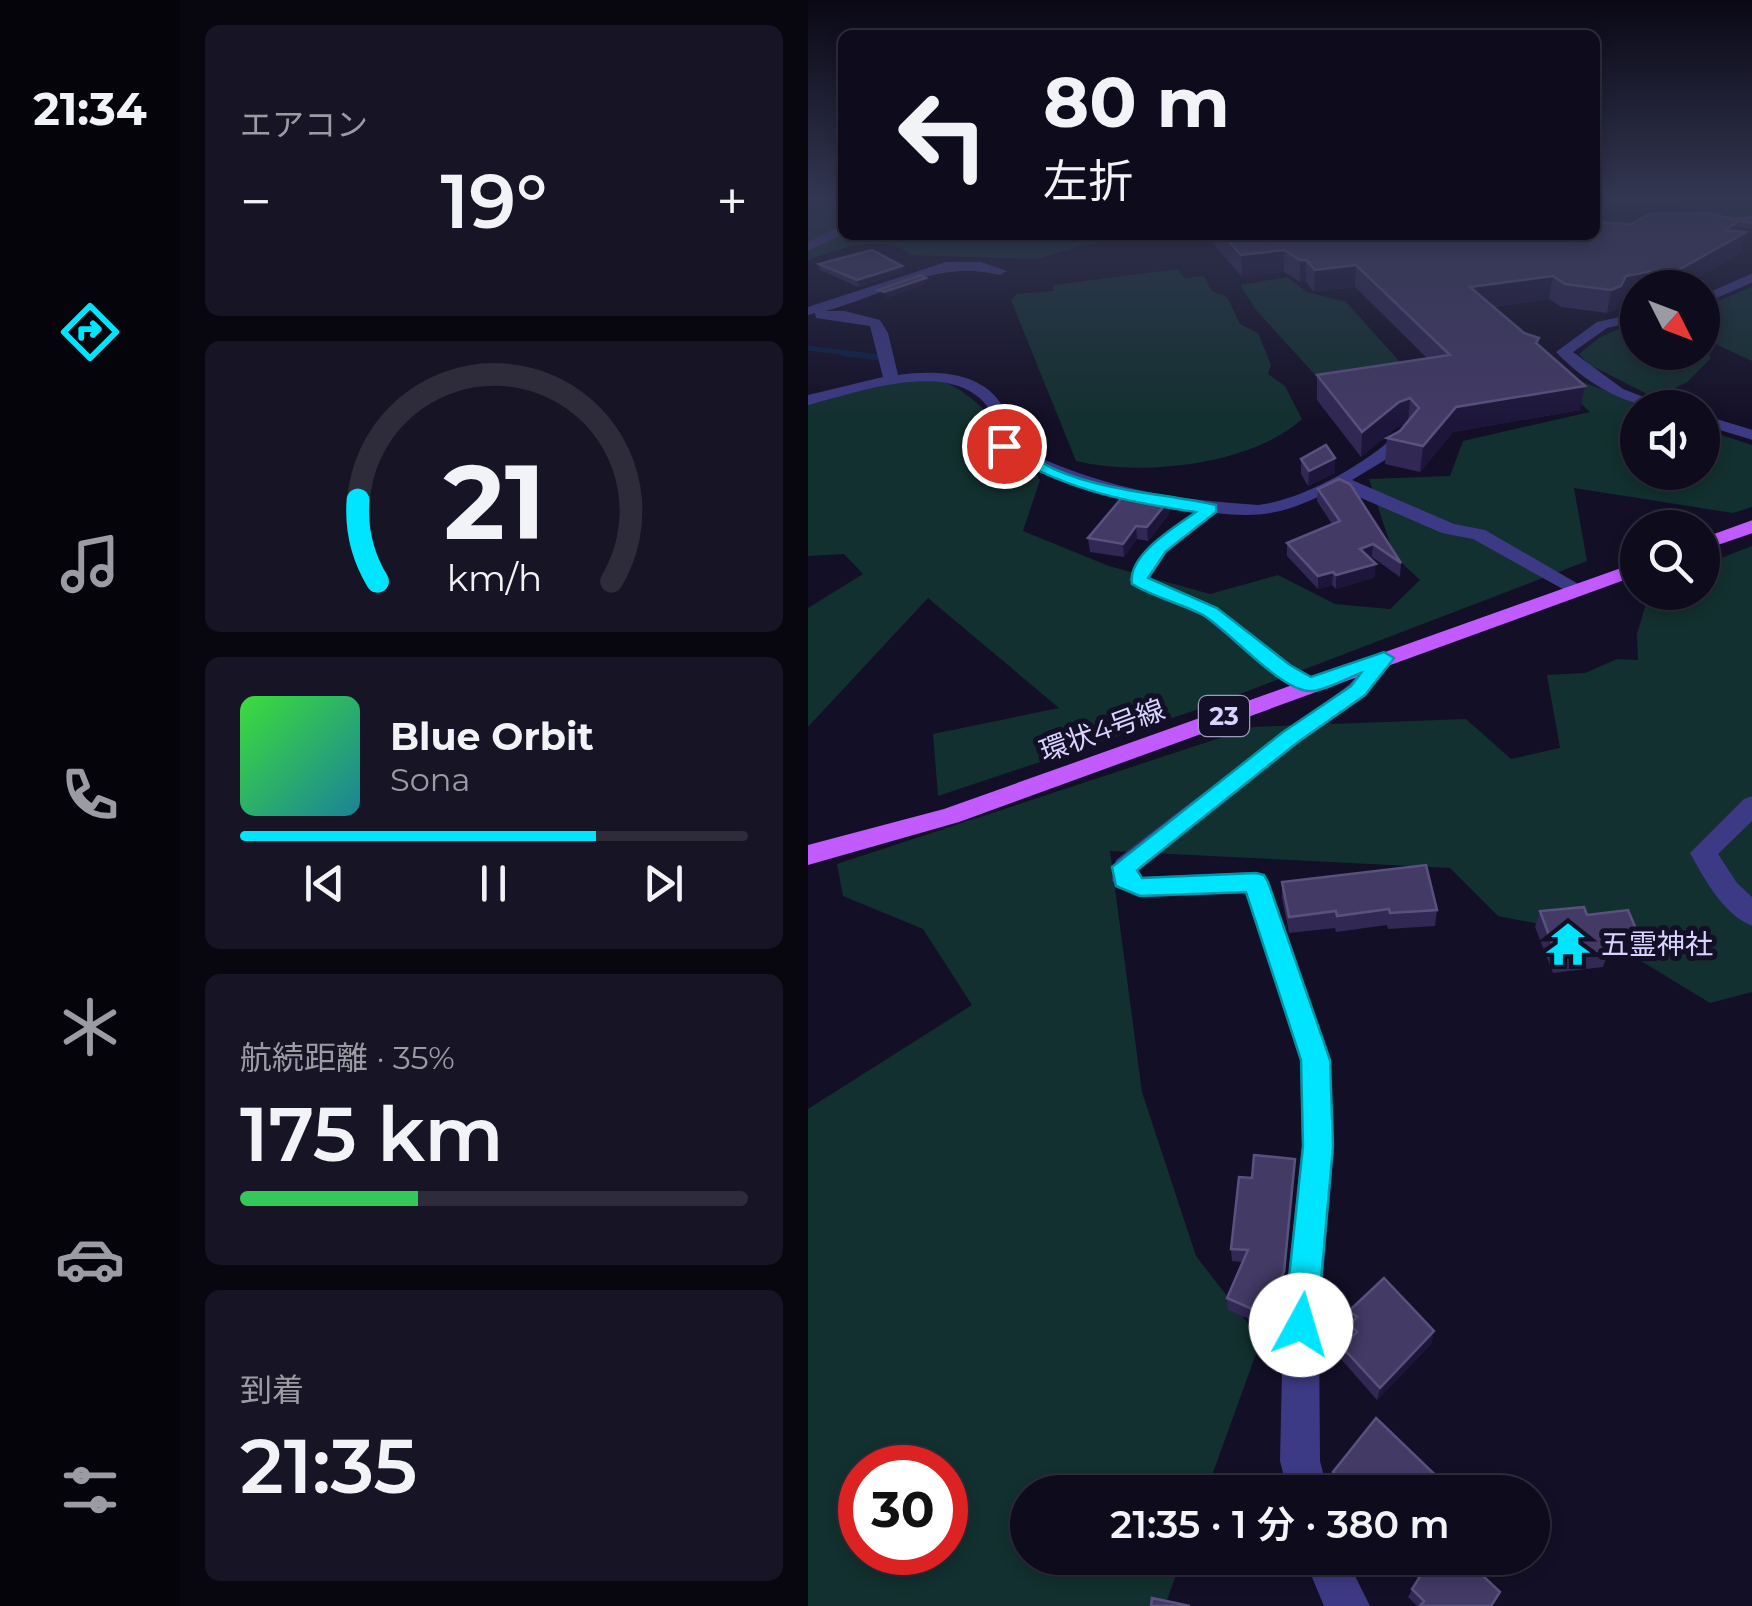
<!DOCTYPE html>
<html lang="ja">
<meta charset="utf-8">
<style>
:root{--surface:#0e0b1c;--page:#171425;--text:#f1f3f6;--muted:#9b9ba3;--line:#2e2b3b;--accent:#00e5ff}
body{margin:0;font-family:Montserrat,"Noto Sans JP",sans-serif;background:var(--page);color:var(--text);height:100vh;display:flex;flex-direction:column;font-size:38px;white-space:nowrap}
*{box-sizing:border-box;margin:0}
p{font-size:32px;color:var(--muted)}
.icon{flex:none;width:55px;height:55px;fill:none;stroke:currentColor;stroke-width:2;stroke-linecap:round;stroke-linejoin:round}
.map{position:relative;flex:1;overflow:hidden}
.side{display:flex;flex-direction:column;gap:25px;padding:25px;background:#08060f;width:628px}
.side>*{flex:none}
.guide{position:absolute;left:30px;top:30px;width:762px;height:210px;border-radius:15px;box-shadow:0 5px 15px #0003,0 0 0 2px var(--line);background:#0e0b1c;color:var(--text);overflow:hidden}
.needle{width:65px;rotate:132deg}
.tools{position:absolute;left:812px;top:270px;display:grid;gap:20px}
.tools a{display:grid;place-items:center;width:100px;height:100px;border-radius:50%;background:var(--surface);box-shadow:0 5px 15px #0003,0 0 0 2px var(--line);font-size:50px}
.speed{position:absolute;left:30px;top:1445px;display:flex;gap:20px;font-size:50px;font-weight:700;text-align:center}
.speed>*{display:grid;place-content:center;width:130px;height:130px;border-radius:50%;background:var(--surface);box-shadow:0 5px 15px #0003,0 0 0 2px var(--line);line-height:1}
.speed .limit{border:15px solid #d22;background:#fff;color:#111}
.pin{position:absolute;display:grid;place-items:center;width:85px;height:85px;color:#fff;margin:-42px;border:5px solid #fff;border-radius:50%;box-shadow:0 2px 10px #0007}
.me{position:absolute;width:110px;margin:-55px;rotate:6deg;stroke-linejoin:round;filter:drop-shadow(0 0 8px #0008)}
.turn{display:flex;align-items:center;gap:35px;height:210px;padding:0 40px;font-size:45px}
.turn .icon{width:130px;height:130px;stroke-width:2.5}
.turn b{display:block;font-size:70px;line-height:85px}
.big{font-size:75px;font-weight:600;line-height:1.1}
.side .widget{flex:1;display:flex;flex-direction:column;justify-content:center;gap:15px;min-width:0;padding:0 35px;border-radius:15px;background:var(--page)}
.side .dial{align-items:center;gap:0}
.dial svg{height:260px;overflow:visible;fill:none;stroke:var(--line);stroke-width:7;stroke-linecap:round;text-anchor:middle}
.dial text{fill:var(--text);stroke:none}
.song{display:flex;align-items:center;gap:30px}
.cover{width:120px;height:120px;border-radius:15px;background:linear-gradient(135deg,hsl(120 70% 55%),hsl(190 70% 35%))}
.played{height:10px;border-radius:5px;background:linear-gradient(90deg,var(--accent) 70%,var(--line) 70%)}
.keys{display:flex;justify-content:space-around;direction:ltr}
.heat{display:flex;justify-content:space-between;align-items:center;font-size:55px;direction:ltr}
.charge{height:15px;border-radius:8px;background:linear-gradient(90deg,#34c759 35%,var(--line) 0)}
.trip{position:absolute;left:202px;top:1475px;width:540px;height:100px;border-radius:50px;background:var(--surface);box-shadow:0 5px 15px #0003,0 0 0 2px var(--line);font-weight:600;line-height:100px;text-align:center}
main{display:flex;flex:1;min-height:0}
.menu{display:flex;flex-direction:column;width:180px;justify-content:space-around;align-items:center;background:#06040b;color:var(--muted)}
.menu .icon{width:70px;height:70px}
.menu .current{color:var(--accent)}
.menu b{font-size:45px;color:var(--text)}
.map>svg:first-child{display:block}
</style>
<main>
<nav class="menu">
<b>21:34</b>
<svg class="icon current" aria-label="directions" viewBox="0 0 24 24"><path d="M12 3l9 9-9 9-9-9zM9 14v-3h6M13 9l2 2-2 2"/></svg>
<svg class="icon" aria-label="music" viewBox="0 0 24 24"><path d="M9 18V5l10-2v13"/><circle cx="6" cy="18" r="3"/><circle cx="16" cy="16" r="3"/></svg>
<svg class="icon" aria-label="phone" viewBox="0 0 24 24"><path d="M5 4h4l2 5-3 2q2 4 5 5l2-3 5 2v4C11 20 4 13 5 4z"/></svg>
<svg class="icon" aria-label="climate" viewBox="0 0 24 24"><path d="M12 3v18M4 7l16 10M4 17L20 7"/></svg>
<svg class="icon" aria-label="car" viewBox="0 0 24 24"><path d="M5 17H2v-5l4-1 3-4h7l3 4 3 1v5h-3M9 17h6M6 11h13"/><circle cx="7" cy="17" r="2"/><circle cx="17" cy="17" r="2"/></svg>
<svg class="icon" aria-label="filters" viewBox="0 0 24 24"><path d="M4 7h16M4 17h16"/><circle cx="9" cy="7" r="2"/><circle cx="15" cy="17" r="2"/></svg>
</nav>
<section class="side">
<div class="widget"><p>エアコン</p>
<div class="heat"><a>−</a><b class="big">19°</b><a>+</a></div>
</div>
<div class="widget dial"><svg viewBox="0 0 100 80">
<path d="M14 69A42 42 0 1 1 86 69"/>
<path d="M14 69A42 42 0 0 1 8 44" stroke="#00e5ff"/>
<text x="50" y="56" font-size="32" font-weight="700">21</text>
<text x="50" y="72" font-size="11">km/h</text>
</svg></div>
<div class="widget">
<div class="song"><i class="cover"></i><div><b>Blue Orbit</b><p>Sona</p></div></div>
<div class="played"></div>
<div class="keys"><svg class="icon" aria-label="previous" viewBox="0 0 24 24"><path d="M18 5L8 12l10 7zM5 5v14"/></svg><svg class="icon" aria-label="pause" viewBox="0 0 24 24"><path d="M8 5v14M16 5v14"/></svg><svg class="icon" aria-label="next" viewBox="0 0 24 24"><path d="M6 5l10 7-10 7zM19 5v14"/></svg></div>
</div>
<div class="widget"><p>航続距離 · 35%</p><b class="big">175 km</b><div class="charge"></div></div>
<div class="widget"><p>到着</p><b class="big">21:35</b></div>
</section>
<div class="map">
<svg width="945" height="1606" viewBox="0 0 945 1606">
<rect width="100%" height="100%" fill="#130f26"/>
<path fill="#12302f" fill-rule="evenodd" d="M0,199H35V235H314L227,259L103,255C75,232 30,249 0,260Z
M851,199H944V220L862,205Z
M370,269L376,278L396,276L404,291L419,297L432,324L450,333L463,365L460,374L477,386L494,419C444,465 333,477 268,461L203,300L208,294L245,291L246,285Z
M479,277L499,292L538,302L592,362L509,377L448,310L432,285Z
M944,287V361L895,338V307Z
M830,320V352H895V345L903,358L879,382L847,398L782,365L771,354L791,338Z
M757,375L840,407L830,408V472H895V429L944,445V507L925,513L766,488L779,561L406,704L130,796L125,734L251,708L120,598L0,727V608L55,574L36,554L0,556V402C27,396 101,377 124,379C164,384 213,448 232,480L215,531L301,566L402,594L470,575L527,604L582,609L612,580L586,556L561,479L642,476L655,441L782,412L752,384Z
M944,546V992L902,1003L792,936L690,916L642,868L302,851L334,1092L388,1256L453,1340L398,1492H220V1558H374L357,1606H0V1109L164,1005L115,929L35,896L29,864L445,727L658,719L703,759L752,748L739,675L777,673L809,659L830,660L829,634L841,593L895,592V565ZM52,1468H138V1552H52Z"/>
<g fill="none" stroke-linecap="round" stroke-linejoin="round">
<path stroke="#0a1f44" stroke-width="5" d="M0,200L4,199
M0,348L54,355"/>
<path stroke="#0a1f44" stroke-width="6" d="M35,353L68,357"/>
<path fill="#3d3a85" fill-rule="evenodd" d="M35,225V234L0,251V242Z
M138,262H173L199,271L192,275C127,259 78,295 17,311H37L72,320L80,333L90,375C145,367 202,377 204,444C283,486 362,500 450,505C491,500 542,472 574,447C583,440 587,430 598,426L606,431L587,454L544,480L646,524L677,530L779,589L776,593H762L665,539L634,533L530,488C480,511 463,519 406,513L358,553L342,578L409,608L482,665L513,684L502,691L466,675L395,616L321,580L344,544L386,512C315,503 252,484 190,450C185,438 190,424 183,412C150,355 50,392 0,405V395L75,377L62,326L8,318L7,313L0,315V307Z
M945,273V282L895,304V295Z
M830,313V321L799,328L765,352L815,389L864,408C818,408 779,384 748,352L789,322Z
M895,415L945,430V440L895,425Z
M576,652L587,659L558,695L490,743L330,871L334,877L448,872L457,875L522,1060L526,1146L511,1325L512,1461L520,1492H480L472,1461L475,1325L494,1146L492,1060L438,893L331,897L308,887L304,880L308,860C383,801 460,745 537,688C551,678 559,657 576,652Z
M945,796V820L910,854L929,883L945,898V926C916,916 896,878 882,853L936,799Z
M496,1558H538L562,1606H516Z"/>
<path fill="#c25bff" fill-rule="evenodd" d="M945,520V533L895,550V538Z
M830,562V575L151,822L0,865V845L136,809Z"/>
</g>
<path fill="#312854" d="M945,217V227L942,229L930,227L929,231L938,232L932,253L873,288H830L813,299L809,309L799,313L753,307L741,299L685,307L730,344L772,410L645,432L612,472L577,464L579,438L592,431L598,424L589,427L553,457L509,400V375L619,358L547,287L506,292L498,282H492L476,272L434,277L401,239V235H788L823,224Z
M11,264L94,266L95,272L50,287L12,270Z
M527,458V473L500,486L493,474V459Z
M510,489L593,563L592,577L564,557L562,558L567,577L528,589L524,585L510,589L479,556V543L524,524L509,501Z
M360,501L361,514L340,541L329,539L316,557L282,552L280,538Z
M474,882L629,910L627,926L580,929L579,925L528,932L527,928L481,933L474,898Z
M732,911L779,915L831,936L825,952L799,955L795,967L745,973L727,927Z
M487,1159L476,1284L458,1326L420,1310L419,1298L435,1262L424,1261L423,1249L444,1178Z
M541,1311L626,1331L623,1344L569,1400L533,1359L534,1347L542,1338L541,1337L542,1326L540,1324Z
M525,1472L645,1492H533L524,1483Z
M590,1558H656L683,1606H609L600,1597L610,1579Z"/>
<path fill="#1d163a" d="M932,220L927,238L938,232L932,253L873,288H855L858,277Z
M476,250V272L434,277L433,255Z
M492,260H498V282H492Z
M548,265L547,287L506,292L507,270Z
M94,266L95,272L50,287L49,280Z
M849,270L845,288H830V295L813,299L809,309L799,313L803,290L818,276Z
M745,276L741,299L659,310L662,287Z
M118,278L119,284L78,299L76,292Z
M777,386L772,410L645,432L612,472L615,446L648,407Z
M602,398L600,423L589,427L553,457L554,432L591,402Z
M527,458V473L500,486L501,471Z
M360,501L361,514L340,541L339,527Z
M328,526L329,539L316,557L315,544Z
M565,544L564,557L552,562V549Z
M568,564L567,577L528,589V575Z
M525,572L524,585L510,589V576Z
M487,1159L476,1284L458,1326V1315Z
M626,1331L623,1344L569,1400L572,1388Z"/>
<path fill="#433a66" stroke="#5a527e" stroke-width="2.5" d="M898,213L932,220L918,230L938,232L858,277L849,270L818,276L813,286L803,290L757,284L745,276L662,287L716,333L731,338L728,343L777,386L648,407L615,446L579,438L592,431L611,408L602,398L591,402L554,432L509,375L642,355L548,265L507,270L498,260H492L476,250L433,255L415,235H788V222L823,224L842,214Z
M945,217L943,223L925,219Z
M64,250L94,266L49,280L11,264Z
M113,275L118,278L76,292L70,290Z
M518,445L527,458L501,471L493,459Z
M531,479L542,484L593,563L565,544L552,549L568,564L528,575L525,572L510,576L479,543L532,521L510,489Z
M317,494L360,501L339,527L328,526L315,544L280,538Z
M618,865L629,910L582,913L581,909L529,916L528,911L481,917L474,882Z
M776,907L779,915L820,910L831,936L796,940L800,951L749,957L732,911Z
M446,1155L487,1159L476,1272L458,1315L419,1298L440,1250L423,1249L431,1177L444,1178Z
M576,1278L626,1331L572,1388L534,1347L549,1332L542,1324L549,1317L541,1311Z
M568,1418L645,1492H544L525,1472Z
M601,1558H656L692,1592L683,1606H612L616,1601L604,1589L615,1572Z
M344,1598L382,1606H343Z"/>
<linearGradient id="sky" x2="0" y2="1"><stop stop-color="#0a0815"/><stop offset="0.47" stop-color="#333752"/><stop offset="1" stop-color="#333752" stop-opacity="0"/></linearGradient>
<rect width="945" height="424" fill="url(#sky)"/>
<path fill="#00e5ff" stroke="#0095a6" stroke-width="2.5" d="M190,442C210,440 228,461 246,469C299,492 353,493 408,505V512L358,551L340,578L409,608L482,665L503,677L576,652L586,658L557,695L490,742L329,870L334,878L448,873L456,875L460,882L522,1060L525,1146L509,1325L505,1337L493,1341L481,1337L476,1325L495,1146L493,1060L438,892L332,896L308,886L304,867L475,732L543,686L553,673C538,678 517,691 502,691C471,690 422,631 395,615C372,603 347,598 324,584C319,555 367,527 388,512C312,501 256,489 190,449Z"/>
<defs>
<g id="temple-bare" transform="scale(3.45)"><path d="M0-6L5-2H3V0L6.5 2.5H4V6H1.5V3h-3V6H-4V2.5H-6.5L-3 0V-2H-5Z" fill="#00e5ff" stroke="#130f26" stroke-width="2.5" paint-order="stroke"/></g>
</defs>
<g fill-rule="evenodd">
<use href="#temple-bare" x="760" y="944"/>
</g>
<g text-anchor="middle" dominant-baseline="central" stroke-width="10" stroke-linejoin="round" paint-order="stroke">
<rect fill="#130f26" stroke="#9e99be" stroke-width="2.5" x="391" y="696" width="50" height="40" rx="8"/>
<g font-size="25" font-weight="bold" fill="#d9d4ff">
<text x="416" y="716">23</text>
</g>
<g font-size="28" fill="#d9d4ff" stroke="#130f26">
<text transform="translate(294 730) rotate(-20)">環状4号線</text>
</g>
<g font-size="28" fill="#d9d4ff" stroke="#130f26" text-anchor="start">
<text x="793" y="944">五霊神社</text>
</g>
</g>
</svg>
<div class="tools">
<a><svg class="needle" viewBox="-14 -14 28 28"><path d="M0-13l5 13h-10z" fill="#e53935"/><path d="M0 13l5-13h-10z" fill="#9b9ba3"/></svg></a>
<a><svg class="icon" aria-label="sound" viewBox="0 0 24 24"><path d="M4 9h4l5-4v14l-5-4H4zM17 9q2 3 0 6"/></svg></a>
<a><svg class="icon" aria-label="search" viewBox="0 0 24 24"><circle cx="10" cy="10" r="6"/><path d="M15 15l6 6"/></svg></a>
</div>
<div class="speed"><div class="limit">30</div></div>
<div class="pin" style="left:196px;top:446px;background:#d93025"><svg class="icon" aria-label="arrive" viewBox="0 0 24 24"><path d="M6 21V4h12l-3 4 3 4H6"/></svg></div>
<svg class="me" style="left:493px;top:1325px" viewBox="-20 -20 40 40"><circle r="19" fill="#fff"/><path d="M0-13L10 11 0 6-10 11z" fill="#00e5ff"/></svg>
<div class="trip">21:35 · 1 分 · 380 m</div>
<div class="guide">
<div class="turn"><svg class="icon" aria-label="left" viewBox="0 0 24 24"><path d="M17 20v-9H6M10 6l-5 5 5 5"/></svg><div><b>80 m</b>左折</div></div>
</div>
</div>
</main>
